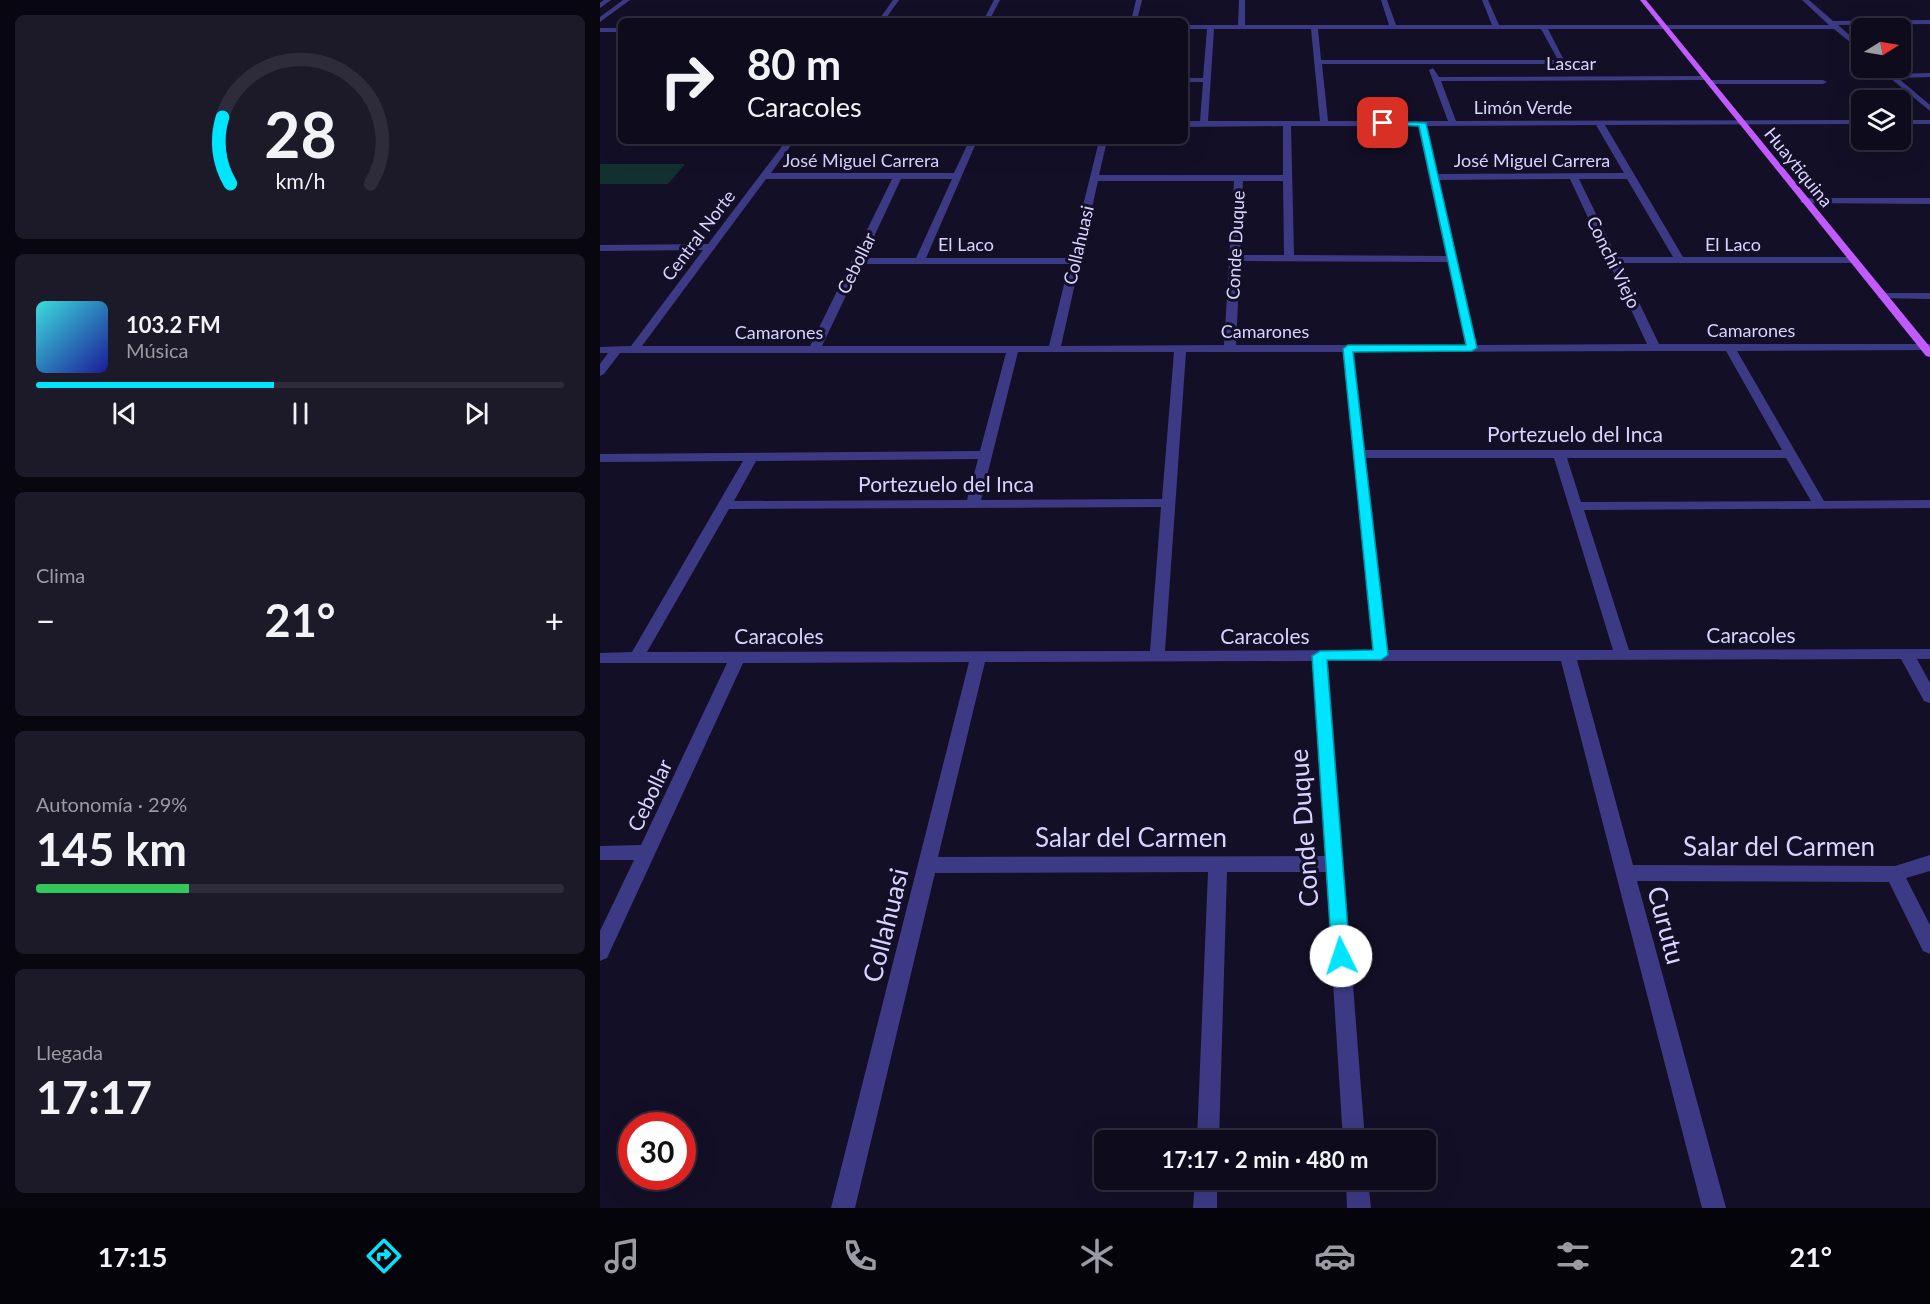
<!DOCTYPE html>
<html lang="es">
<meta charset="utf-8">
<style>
:root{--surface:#0e0b1c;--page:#1c1929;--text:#f1f3f6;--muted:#9b9ba3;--line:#2e2b3b;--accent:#00e5ff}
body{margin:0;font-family:Lato,sans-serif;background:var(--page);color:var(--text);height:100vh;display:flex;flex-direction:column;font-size:22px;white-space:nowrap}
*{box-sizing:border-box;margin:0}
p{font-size:20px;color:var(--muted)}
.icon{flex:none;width:33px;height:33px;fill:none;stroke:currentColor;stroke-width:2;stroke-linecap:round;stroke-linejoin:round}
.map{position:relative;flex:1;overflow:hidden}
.panel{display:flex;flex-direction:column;gap:15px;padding:15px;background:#08060f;width:600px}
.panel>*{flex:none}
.guide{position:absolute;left:18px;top:18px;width:570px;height:126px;border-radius:9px;box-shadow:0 6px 24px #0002,0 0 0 2px var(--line);background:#0e0b1c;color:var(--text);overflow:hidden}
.needle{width:39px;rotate:79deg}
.tools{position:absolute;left:1251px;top:18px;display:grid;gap:12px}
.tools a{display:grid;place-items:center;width:60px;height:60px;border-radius:9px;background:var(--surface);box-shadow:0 6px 24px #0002,0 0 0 2px var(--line);font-size:30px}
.speed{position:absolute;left:18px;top:1112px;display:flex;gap:12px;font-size:30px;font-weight:700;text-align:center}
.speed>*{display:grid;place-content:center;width:78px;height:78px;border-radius:50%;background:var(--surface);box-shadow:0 6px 24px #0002,0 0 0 2px var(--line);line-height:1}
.speed .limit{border:9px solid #d22;background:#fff;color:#111}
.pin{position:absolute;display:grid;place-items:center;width:51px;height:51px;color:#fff;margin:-26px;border-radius:12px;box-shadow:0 3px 9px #0006}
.me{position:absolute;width:66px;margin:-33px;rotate:356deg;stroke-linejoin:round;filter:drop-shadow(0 0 4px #0008)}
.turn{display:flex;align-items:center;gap:21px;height:126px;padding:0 30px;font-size:27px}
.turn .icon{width:78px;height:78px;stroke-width:2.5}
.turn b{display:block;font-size:42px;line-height:51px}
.big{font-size:45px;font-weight:700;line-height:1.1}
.panel .card{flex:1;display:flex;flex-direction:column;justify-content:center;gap:9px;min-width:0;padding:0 21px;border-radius:9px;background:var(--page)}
.panel .dial{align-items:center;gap:0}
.dial svg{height:156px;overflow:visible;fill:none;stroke:var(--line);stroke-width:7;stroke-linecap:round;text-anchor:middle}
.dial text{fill:var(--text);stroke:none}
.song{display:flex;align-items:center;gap:18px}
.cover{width:72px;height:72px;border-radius:9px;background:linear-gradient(135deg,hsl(180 70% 55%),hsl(240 70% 35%))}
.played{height:6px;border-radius:3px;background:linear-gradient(90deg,var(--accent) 45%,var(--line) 45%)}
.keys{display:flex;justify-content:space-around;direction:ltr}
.heat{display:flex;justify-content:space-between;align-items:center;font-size:33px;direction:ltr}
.charge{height:9px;border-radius:4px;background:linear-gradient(90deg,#34c759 29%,var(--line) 0)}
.trip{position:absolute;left:494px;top:1130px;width:342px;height:60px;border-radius:9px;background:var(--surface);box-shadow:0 6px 24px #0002,0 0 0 2px var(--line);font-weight:700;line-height:60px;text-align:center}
.menu{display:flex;height:96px;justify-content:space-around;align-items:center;background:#06040b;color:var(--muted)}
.menu .icon{width:42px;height:42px}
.menu .current{color:var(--accent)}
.menu b{font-size:27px;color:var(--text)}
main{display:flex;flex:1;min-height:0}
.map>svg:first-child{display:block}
</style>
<main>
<section class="panel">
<div class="card dial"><svg viewBox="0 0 100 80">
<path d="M14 69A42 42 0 1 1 86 69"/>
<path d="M14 69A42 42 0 0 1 10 35" stroke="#00e5ff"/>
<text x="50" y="56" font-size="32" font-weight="700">28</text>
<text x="50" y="72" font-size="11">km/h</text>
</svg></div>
<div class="card">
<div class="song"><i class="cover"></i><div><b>103.2 FM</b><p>Música</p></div></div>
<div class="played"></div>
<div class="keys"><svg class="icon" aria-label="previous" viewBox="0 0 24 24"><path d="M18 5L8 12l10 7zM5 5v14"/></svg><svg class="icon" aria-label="pause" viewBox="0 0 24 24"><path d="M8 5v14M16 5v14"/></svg><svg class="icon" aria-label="next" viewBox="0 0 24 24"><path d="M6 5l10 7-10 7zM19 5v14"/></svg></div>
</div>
<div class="card"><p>Clima</p>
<div class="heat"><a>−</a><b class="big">21°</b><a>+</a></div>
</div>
<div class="card"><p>Autonomía · 29%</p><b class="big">145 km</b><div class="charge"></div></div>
<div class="card"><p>Llegada</p><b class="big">17:17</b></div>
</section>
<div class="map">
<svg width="1330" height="1208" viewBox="0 0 1330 1208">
<rect width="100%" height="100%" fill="#130f26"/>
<path fill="#12302f" d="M0,164H85L68,184H0Z"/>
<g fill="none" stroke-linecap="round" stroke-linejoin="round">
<path fill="#3d3a85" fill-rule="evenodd" d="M4,0H11L0,8V3Z
M23,0H30L0,22V17Z
M293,0H299L284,21H278Z
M394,0H400L389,21H383Z
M536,0H542L537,21H531Z
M639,0H645V25H789L781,0H787L796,25H892L882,0H888L899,25H1229L1202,0H1209L1233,21L1330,20V24L1238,25L1262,46V52L1234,29H948L969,70H963L960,64H722L728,121H848L829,70L833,68L839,77L1106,76L1110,78L1106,80L841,81L856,121L1262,120V124L1005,125L1083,257H1253L1258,260L1253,263H1020L1059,344H1330V350L1137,351L1224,501L1330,500V508L984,510L1029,650L1330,649V659H1317L1330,683V703L1324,701L1301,659L977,660L1033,865L1295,866L1330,855V871L1306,878L1330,925V954L1323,951L1289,882L1037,881L1126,1208H1102L961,661H728L765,1140H743L726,872H627L619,1140H597L608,872L335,873L255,1208H231L369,662L143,663L7,958L0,961V931L34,860H0V846L41,845L127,663H0V653L32,652L143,461L0,462V454L380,451L406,353H20L4,374L0,376V364L8,353H0V347L31,346L103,250L0,251V245L108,244L186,141H194L171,173H354L369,141H377L326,258H470L499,141H507L499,175H683V126L585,127V121H600L603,82H585V78H603L607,29H585V25H638ZM614,29H711L720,121H608ZM718,29H941L958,60H721ZM996,125L1024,173L838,174L827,126ZM691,126H818L846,256L694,255ZM166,179H292L210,346H42ZM301,179H352L316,258H264ZM970,179L1047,344L877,345L839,180ZM979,179H1027L1073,257H1017ZM498,181H634L624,345L461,346ZM643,181H683L684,255H640ZM640,261L848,262L866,345H636ZM261,264H469L449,346H222ZM1055,351H1126L1182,450H765L754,352ZM418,352H574L562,499L381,500ZM586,352H743L773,650L565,651ZM766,458H954L1013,650H788ZM967,458H1186L1211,501L981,502ZM378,459L367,500L134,501L156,461ZM561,507L550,651L47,652L129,509ZM712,661L725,856L338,857L385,662Z
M0,28H21V32H0Z
M1278,68H1286L1293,74L1330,73V77L1298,78L1330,105V111Z
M1109,80H1223L1227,82L1223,84H1106Z
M1300,120H1330V124H1300Z
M1205,198H1330V204L1202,203L1200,201Z
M1282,293H1330V299L1278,298V294Z
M595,1179H617V1208H593Z
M746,1179H768L771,1208H747Z"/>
<path fill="#c25bff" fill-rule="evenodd" d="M1040,0H1046L1330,347V357L1326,356Z"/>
</g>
<path fill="#00e5ff" stroke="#0095a6" stroke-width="1.5" d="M783,121L826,123L877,348L872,351L753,352L788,655L781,660H727L750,956L747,962L741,964L734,962L732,956L712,656L720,651L773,650L743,349L748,345H866L819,126L780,125Z"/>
<g text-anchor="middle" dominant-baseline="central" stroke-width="6" stroke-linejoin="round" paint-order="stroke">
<g font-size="18" fill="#d9d4ff" stroke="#130f26">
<text x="971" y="63">Lascar</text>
<text x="923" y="107">Limón Verde</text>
<text x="261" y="160">José Miguel Carrera</text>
<text x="932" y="160">José Miguel Carrera</text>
<text transform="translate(1199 167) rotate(51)">Huaytiquina</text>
<text transform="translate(98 235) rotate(-53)">Central Norte</text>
<text x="366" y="244">El Laco</text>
<text x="1133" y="244">El Laco</text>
<text transform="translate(478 245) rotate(-77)">Collahuasi</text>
<text transform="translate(635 245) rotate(-87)">Conde Duque</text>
<text transform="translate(1014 262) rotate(64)">Conchi Viejo</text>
<text transform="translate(256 263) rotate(-64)">Cebollar</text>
<text x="1151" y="330">Camarones</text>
<text x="665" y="331">Camarones</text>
<text x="179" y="332">Camarones</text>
</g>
<g font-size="21" fill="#d9d4ff" stroke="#130f26">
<text x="975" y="433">Portezuelo del Inca</text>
<text x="346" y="483">Portezuelo del Inca</text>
<text x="1151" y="634">Caracoles</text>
<text x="179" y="635">Caracoles</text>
<text x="665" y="635">Caracoles</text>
<text transform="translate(49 795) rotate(-65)">Cebollar</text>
</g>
<g font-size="26" fill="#d9d4ff" stroke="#130f26">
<text transform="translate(703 828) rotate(-94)">Conde Duque</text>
<text x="531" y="837">Salar del Carmen</text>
<text x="1179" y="846">Salar del Carmen</text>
<text transform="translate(285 925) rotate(-76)">Collahuasi</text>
<text transform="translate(1067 925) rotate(75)">Curutu</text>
</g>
</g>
</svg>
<div class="tools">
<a><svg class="needle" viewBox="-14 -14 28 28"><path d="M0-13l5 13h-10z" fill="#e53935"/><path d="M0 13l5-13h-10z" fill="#9b9ba3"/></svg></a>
<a><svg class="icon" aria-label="layers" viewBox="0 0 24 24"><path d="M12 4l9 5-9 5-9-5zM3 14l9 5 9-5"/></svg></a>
</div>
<div class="speed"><div class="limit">30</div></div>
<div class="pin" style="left:783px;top:123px;background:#d93025"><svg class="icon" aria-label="arrive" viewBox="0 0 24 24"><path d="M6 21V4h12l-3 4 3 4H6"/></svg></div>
<svg class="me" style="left:741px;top:956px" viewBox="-20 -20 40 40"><circle r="19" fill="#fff"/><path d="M0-13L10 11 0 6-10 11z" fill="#00e5ff"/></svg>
<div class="trip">17:17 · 2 min · 480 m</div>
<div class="guide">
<div class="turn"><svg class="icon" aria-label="right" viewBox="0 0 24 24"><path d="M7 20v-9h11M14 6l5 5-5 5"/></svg><div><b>80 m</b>Caracoles</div></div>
</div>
</div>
</main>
<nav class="menu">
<b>17:15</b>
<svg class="icon current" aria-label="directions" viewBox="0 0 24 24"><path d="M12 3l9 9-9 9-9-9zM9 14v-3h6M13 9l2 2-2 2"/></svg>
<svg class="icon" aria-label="music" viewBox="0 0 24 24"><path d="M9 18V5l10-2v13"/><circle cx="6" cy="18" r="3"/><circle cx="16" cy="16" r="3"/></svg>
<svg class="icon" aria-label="phone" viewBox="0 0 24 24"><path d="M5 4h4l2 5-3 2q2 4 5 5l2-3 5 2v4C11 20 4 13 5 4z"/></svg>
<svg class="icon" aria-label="climate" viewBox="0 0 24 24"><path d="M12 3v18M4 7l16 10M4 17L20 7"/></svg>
<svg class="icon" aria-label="car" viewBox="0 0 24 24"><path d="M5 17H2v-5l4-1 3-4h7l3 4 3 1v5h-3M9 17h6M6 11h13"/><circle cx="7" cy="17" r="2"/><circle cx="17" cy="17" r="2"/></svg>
<svg class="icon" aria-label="filters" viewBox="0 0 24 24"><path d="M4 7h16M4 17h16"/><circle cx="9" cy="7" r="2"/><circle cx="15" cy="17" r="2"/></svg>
<b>21°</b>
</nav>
